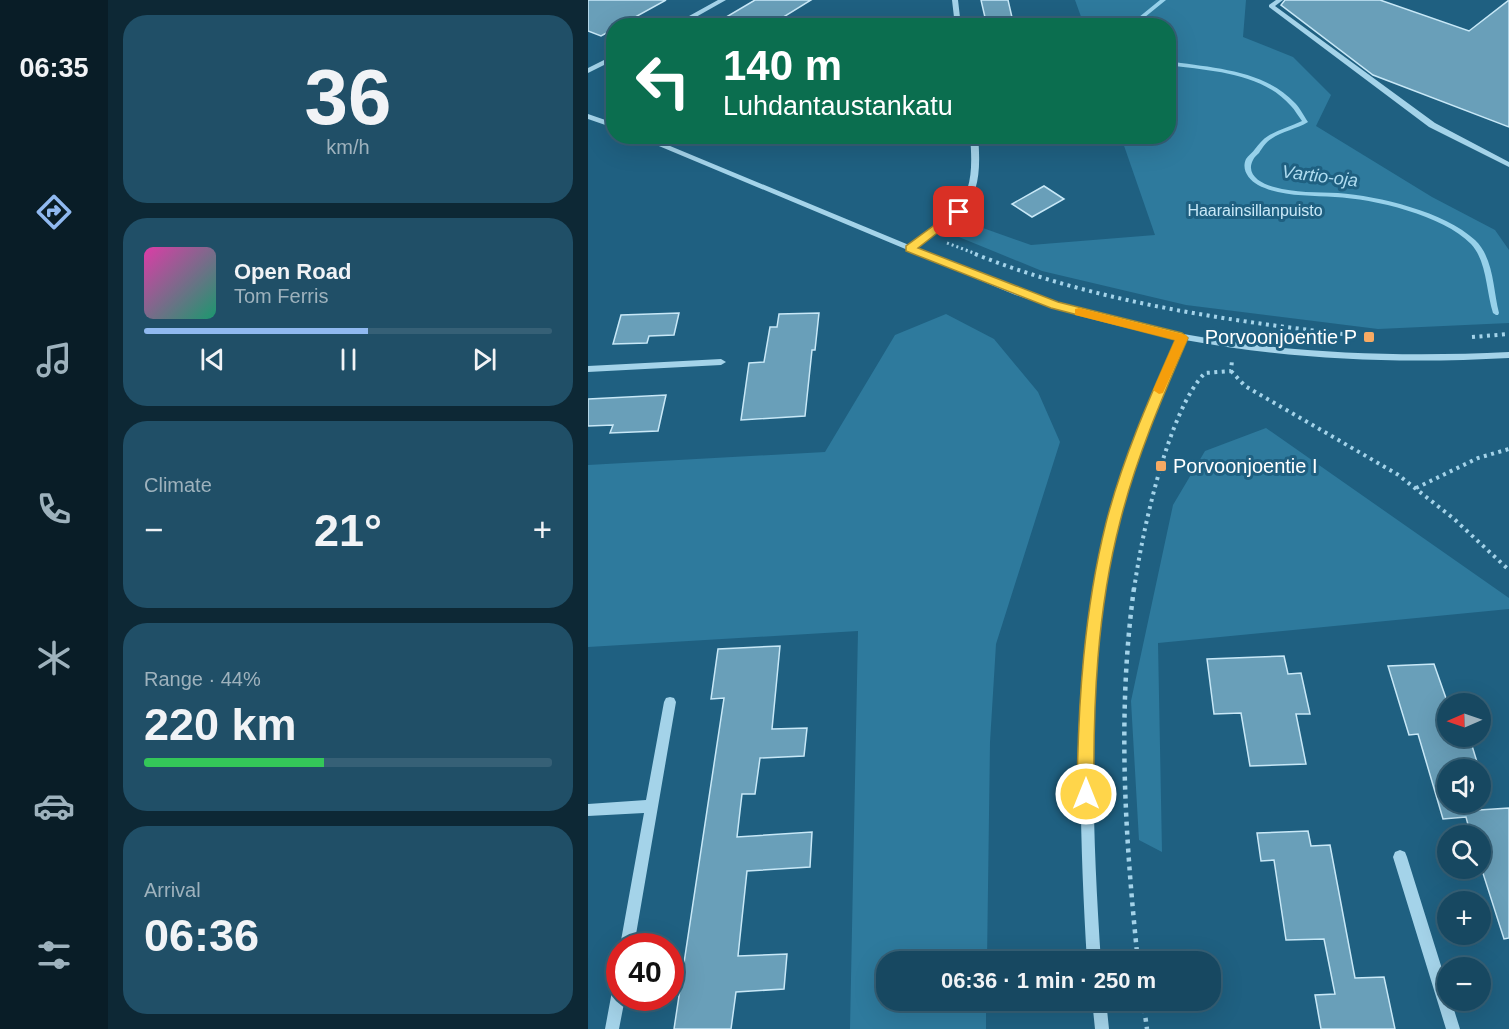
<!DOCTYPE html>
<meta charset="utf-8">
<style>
:root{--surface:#174861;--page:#204f67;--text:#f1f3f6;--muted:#9eb2bd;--line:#366076;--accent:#90b9f0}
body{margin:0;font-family:Arial,sans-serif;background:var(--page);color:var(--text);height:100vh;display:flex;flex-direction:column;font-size:22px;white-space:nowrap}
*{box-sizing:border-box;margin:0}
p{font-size:20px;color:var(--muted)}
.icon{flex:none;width:33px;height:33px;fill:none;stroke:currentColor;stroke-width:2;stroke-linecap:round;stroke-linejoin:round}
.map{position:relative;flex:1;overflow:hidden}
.side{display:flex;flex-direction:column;gap:15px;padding:15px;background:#0d2835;width:480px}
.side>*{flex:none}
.hud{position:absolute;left:18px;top:18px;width:570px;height:126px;border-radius:24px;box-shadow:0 6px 24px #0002,0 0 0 2px var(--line);background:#0b6e4f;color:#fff;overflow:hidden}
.needle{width:39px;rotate:268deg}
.fabs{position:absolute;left:849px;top:693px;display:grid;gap:12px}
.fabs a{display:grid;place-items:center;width:54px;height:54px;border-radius:50%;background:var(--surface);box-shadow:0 6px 24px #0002,0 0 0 2px var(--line);font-size:30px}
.speed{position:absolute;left:18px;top:933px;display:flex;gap:12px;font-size:30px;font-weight:700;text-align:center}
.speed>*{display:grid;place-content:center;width:78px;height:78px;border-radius:50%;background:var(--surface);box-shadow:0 6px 24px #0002,0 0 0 2px var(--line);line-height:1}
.speed .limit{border:9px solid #d22;background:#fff;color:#111}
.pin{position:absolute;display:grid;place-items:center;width:51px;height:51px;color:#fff;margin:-26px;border-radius:12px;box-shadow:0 3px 9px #0006}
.me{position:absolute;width:66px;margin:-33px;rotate:0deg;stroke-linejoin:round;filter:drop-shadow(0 0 4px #0008)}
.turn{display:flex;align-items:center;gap:21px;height:126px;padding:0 18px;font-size:27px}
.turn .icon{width:78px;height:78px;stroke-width:2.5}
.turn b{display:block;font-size:42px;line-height:51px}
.big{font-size:45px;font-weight:800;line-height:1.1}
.side .widget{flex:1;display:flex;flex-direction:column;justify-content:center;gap:9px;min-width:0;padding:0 21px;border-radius:24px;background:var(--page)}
.side .dial{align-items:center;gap:0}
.dial b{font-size:78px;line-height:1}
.song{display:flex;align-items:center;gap:18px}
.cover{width:72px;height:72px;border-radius:9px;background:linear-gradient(135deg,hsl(320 70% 55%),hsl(160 70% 35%))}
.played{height:6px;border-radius:3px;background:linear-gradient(90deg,var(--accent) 55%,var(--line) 55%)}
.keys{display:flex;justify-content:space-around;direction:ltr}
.heat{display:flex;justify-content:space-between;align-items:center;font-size:33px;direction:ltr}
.charge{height:9px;border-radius:4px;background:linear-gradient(90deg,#34c759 44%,var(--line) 0)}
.trip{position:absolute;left:288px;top:951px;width:345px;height:60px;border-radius:24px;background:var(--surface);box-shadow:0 6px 24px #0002,0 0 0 2px var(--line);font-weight:800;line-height:60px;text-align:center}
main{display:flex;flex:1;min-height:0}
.menu{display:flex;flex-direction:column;width:108px;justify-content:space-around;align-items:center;background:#091d27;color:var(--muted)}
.menu .icon{width:42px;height:42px}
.menu .on{color:var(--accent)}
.menu b{font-size:27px;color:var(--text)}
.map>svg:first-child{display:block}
</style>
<main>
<nav class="menu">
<b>06:35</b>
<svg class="icon on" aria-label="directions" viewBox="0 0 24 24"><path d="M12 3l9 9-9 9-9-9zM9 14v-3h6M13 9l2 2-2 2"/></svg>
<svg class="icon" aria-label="music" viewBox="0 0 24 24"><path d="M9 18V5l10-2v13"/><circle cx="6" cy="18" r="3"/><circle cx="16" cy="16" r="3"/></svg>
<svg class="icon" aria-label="phone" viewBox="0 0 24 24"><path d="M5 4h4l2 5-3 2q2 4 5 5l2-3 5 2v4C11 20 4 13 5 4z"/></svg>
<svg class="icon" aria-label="climate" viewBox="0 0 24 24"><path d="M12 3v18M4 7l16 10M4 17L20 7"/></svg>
<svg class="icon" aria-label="car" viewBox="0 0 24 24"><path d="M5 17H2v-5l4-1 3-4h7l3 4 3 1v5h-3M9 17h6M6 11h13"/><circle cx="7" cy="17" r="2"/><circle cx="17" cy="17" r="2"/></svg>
<svg class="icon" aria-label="filters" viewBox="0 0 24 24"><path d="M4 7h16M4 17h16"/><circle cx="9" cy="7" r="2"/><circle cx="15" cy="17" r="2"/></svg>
</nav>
<section class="side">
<div class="widget dial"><b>36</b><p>km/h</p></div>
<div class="widget">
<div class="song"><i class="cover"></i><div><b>Open Road</b><p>Tom Ferris</p></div></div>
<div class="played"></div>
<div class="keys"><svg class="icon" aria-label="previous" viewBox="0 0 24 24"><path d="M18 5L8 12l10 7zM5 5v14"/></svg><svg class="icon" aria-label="pause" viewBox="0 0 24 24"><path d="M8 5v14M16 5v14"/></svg><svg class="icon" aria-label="next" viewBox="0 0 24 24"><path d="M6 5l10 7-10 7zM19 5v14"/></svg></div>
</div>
<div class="widget"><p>Climate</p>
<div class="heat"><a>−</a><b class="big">21°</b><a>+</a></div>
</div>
<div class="widget"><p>Range · 44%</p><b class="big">220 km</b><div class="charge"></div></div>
<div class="widget"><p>Arrival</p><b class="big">06:36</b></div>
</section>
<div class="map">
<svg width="921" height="1029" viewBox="0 0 921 1029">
<rect width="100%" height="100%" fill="#1f6081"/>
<path fill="#2e7a9d" d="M487,0H658L655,37L705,57L743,95L728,126L844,197L907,230L921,250V323L790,329L598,305L454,271L366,235L378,222L443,245L567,235L533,137L580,136V26L496,25Z
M358,314L406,339L450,392L472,442L408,644L402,742L399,961L298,962V1000L398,1001V1029H262L270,631L0,647V465L237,452L307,335Z
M678,428L921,598V609L570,643L574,852L551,840L543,701L585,505L617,451Z"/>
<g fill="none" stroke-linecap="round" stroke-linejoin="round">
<path fill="#97d1ea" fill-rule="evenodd" d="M572,0H578L546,26H540Z
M580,61C623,68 675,69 707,103C712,108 716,116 720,122C709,129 694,131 683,139C678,142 674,148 671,153C669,155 666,157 665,160C657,175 674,184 686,187C707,193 729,192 750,193C791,196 857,212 887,240C906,258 905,290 911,313L910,315H908L905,313C898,291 899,261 883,244C855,215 786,199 747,197C722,195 693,197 670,185C661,180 653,170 658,159C660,156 665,152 667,149C671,144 675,139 680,136C690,130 703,126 714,121C710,116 707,110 703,106C673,72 622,71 580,65Z"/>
</g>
<path fill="#699fb9" stroke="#c8e8f7" stroke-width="1.5" d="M0,0H78L31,26H26V29L13,36L0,31Z
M167,0H223L181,26H123Z
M393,0H420L426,26H399Z
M697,0H792L881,31L921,0V127L785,75L693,5Z
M456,186L476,199L444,217L424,204Z
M91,313L86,335L61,336L59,343L25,344L33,315Z
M231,313L227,350H224L217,416L153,420L161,363L176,362L182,327H189L191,314Z
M78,395L70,431L22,433L25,425L0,426V399Z
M192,646L184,729L219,728L216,756L172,758L167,794H154L149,837L224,832L222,867L159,871L150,956L199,954L196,989L148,992L143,1029H86L136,698L123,699L130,649Z
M696,656L700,674L713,673L722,714H708L718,764L662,766L653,713L626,714L619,659Z
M846,664L860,704V736H881L889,762L862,763L864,770H860V802H873L876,811L921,808V938L916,939L892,864V836H883L878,817L855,819L830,734L821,735L800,666Z
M720,831L723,846L742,845L767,978L796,977L807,1029H733L727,995L747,994L736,939L698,940L686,860L673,861L669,833Z"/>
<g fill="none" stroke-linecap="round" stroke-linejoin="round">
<path stroke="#a4d3e9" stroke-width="3" stroke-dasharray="2 3" stroke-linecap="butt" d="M359,243L391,255"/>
<path stroke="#a4d3e9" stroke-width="4" stroke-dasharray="3 4.5" stroke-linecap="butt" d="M387,254C510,303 641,321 772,336
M884,337L921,334
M643,371L657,386L809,474L865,518L921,570
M828,488L890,458L921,449
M546,590C553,537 580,410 617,373L643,371L644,360"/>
<path stroke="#a4d3e9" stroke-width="4.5" stroke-dasharray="4 5" stroke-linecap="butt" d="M546,588C529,713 537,837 550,962
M555,1000L559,1029"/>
<path fill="#a4d3e9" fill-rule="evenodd" d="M130,0H138L92,26H83Z
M364,0H370L373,26H367Z
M688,0H695L687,6L847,123L921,162V167L841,127L681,7V5Z
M26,55V60L0,73V68Z
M0,114L26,123V128L0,119Z
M47,136H58L321,245C372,209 388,203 382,136H390C396,203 379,212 328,248C369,266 409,283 451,297C602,348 762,360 921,352V358C810,364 707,360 597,340C574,392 550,445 536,501C497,651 503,808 513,962H499C490,808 485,649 526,500C541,444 565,391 589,338C533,328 478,313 425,294Z
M133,359L138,362L133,365L0,372V366Z
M82,697L86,698L88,702L46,946H32L56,813L0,816V804L58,800L76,702L78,698Z
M812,850L817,852L819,857L860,988V1000H863L872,1029H858L805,857L807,852Z
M32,979V998H37L31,1029H17L25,986L27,981Z
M504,1000H518L521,1029H507Z"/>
</g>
<path fill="#ffd54a" stroke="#a68a30" stroke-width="1.5" d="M367,210L376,212L330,248L470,302L594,333L600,338C574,398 548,458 532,522C509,610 505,704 506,794L504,800L498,802L492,800L489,794C490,703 496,611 518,523C534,460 561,399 587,340L463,308L318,251V246Z"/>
<path fill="#f59e0b" d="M491,308L598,335L600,338L575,393L571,394L565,390L587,340L487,315V309Z"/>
<g fill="#f7aa63" stroke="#1f6081" stroke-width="2">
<rect x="775" y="331" width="12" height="12" rx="3"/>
<rect x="567" y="460" width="12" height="12" rx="3"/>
</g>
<g text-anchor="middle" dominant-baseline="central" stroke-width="6" stroke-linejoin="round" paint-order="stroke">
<g font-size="16" fill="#c8e8f7" stroke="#1f6081">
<text x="667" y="210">Haarainsillanpuisto</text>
</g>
<g font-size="18" font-style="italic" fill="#afdcf0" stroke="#1f6081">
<text transform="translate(732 176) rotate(7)">Vartio-oja</text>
</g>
<g font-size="20" fill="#fff" stroke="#1f6081" text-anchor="end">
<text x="769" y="337">Porvoonjoentie P</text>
<text x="585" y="466" text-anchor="start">Porvoonjoentie I</text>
</g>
</g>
</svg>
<div class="fabs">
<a><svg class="needle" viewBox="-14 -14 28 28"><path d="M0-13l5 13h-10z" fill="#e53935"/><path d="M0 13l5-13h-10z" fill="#9eb2bd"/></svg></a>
<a><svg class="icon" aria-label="sound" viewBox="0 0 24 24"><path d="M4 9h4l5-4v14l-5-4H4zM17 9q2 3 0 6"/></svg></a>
<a><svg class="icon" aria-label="search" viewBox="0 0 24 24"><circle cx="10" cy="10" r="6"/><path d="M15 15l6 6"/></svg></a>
<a>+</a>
<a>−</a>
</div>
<div class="speed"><div class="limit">40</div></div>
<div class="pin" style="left:371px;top:212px;background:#d93025"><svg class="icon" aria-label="arrive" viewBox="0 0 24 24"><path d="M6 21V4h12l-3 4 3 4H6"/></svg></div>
<svg class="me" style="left:498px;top:794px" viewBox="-20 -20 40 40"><circle r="17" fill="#ffd54a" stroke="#fff" stroke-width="3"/><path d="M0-11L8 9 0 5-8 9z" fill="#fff"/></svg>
<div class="trip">06:36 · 1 min · 250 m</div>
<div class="hud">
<div class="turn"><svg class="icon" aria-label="left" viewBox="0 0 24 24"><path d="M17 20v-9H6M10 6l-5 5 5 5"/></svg><div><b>140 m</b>Luhdantaustankatu</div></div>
</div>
</div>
</main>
